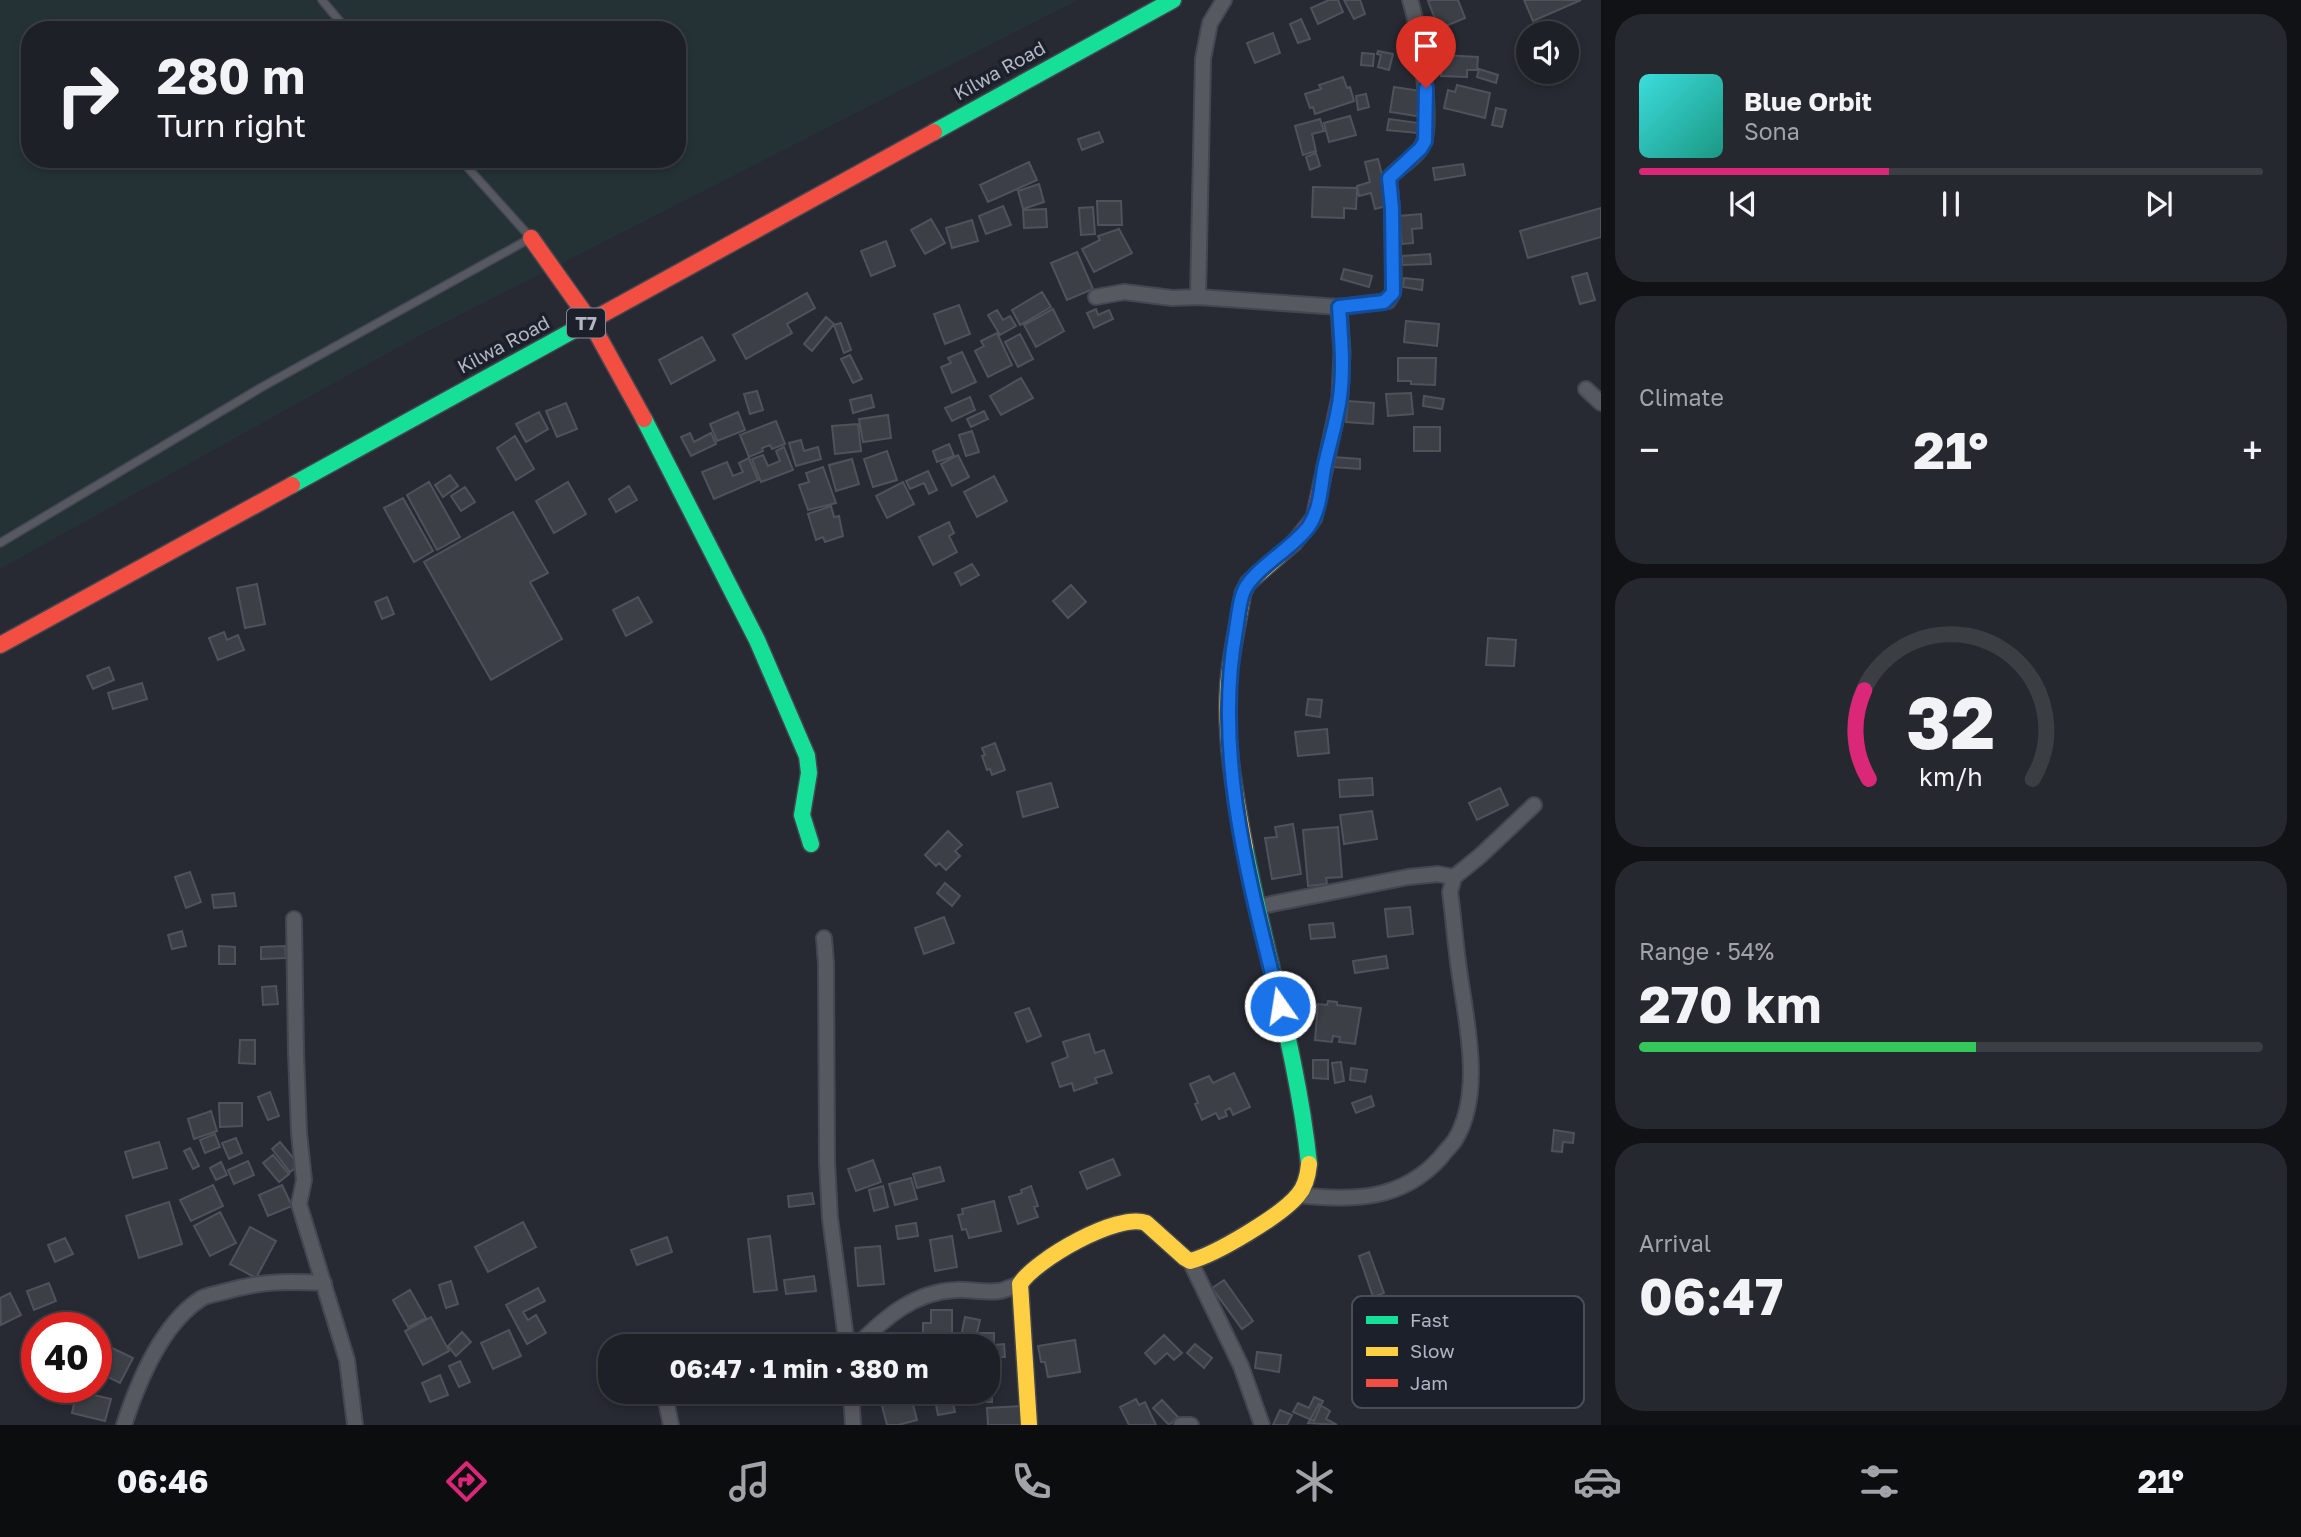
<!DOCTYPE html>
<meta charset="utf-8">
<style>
:root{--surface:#1d2026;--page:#25282e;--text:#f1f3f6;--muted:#a0a3a7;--line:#3b3e43;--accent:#db2777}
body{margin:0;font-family:"Golos Text",sans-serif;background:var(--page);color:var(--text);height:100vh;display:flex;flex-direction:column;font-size:26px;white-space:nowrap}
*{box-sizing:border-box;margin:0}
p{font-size:23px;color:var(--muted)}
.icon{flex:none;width:38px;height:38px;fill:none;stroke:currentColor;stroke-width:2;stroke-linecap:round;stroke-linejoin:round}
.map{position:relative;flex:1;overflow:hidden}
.panel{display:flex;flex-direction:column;gap:14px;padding:14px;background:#101215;width:700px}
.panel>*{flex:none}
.top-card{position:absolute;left:21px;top:21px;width:665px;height:147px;border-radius:28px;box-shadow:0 4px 10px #0003,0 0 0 2px var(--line);background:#1d2026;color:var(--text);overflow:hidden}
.buttons{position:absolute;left:1516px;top:21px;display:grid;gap:14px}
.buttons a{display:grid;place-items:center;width:63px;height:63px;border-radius:50%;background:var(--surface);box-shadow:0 4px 10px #0003,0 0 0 2px var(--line);font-size:35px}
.speed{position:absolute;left:21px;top:1312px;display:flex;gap:14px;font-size:35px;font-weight:700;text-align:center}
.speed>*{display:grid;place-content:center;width:91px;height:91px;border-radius:50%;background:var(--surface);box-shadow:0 4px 10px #0003,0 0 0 2px var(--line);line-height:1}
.speed .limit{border:10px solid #d22;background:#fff;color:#111}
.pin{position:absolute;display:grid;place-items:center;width:60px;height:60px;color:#fff;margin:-72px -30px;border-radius:50% 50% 50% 0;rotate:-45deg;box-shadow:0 0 7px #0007}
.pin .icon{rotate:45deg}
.me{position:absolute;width:77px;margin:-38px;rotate:347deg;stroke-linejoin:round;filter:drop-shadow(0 0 5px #0008)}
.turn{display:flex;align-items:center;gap:24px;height:147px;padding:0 21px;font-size:32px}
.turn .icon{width:91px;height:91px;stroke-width:2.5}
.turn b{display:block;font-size:49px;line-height:60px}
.big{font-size:52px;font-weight:700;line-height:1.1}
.panel .widget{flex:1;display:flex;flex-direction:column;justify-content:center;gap:10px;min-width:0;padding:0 24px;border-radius:28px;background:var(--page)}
.panel .dial{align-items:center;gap:0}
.dial svg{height:182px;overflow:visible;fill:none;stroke:var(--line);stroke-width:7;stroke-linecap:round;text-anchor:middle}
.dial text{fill:var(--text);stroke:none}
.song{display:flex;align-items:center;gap:21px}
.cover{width:84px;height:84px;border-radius:10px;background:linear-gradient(135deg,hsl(180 70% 55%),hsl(170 70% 35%))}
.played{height:7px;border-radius:4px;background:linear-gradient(90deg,var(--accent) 40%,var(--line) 40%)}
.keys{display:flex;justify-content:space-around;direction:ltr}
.heat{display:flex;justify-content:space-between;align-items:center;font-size:38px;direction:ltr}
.charge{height:10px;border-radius:5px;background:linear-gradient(90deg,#34c759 54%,var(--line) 0)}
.trip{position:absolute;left:598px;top:1334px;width:402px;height:70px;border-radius:28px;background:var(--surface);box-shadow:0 4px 10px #0003,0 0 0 2px var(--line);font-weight:700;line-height:70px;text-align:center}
.dock{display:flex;height:112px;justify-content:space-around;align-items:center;background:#0c0d0f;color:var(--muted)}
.dock .icon{width:49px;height:49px}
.dock .active{color:var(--accent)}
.dock b{font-size:32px;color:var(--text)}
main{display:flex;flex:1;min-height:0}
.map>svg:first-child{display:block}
</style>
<main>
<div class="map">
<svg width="1601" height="1425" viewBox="0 0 1601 1425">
<rect width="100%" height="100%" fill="#272a32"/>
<path fill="#243236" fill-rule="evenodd" d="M0,0H1078L415,338L0,569ZM30,30H677V159H30Z"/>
<path fill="#3c3f46" stroke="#4e5259" stroke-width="2" d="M1329,0H1338L1343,12L1318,24L1311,8Z
M1344,0H1360L1365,14L1354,19Z
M1431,0H1458L1465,18L1439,29L1428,1Z
M1524,0H1581L1533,21Z
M1301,19L1310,39L1298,43L1290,24Z
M1273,33L1280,53L1255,63L1247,43Z
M1378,51L1393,54L1389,70L1378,67L1381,55L1377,54Z
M1362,53L1374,54L1373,66L1361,65Z
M1442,55L1478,57L1477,70H1467V77L1441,76Z
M1479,69L1498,75L1496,83L1477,77Z
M1343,77L1347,88L1350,87L1354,101L1315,114L1313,107L1310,108L1305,94L1321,89L1319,85Z
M1457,85L1490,93L1485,118L1444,108L1448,90L1455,92Z
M1394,87L1421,91L1417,116L1390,112Z
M1366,94L1369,107L1358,110L1356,96Z
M1496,108L1506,110L1502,127L1492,125Z
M1350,116L1356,135L1329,142L1324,123Z
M1320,119L1324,131L1312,134L1316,151L1303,155L1295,126Z
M1389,119L1418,123L1417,133L1387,130Z
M1099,132L1103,142L1082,150L1078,139Z
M1316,153L1320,166L1310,170L1306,157Z
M1378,159L1390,205L1375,209L1371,193L1359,196L1357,186L1370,182L1365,162Z
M1029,162L1037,180L988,202L980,185Z
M1463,164L1465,175L1435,180L1433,168Z
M1039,184L1044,202L1023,209L1018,191Z
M1313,187L1357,188L1356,209L1344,208V218L1312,217Z
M1097,201H1121L1122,225H1098Z
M1003,206L1011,225L986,234L979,216Z
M1093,207L1095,234L1081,235L1079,208Z
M1601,208V237L1528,258L1520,231Z
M1046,209L1047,227L1024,228L1023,210Z
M1421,214L1422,228L1412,229L1413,243L1402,244L1399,216Z
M931,219L945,243L925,254L911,230Z
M972,220L978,241L952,248L946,228Z
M1119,229L1132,253L1094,272L1082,249L1100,240L1098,236Z
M886,241L895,266L871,276L861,251Z
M1077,252L1093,289L1067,300L1051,263Z
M1430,254L1431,264L1402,265V256Z
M1344,269L1372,276L1369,287L1341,279Z
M1587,273L1595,300L1580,304L1572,277Z
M1404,278L1423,280L1422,290L1403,287Z
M1042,292L1051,307L1020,325L1012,310Z
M807,293L815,308L787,324L792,333L746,359L733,335Z
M959,305L970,334L945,344L934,314Z
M1053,309L1064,331L1036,347L1024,325Z
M1096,309L1098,315L1109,310L1113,319L1094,328L1087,313Z
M997,310L1003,320L1010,316L1016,326L1000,335L988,315Z
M826,317L834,324L812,351L804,344Z
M1406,321L1439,324L1437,346L1404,342Z
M841,323L851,350L844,353L834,325Z
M997,333L1012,365L988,377L975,351L984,346L981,341Z
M1020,334L1033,359L1018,367L1005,342Z
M702,337L715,360L671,384L659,360Z
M962,352L976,382L952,393L941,367L951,363L948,358Z
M850,355L862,379L853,383L841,359Z
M1398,358H1436L1435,385L1411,384V381H1398Z
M1021,378L1033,398L1001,415L990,396Z
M757,391L763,410L750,414L744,394Z
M1411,393L1413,414L1388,416L1386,394Z
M871,395L874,407L853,413L850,400Z
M1424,396L1444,399L1442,409L1423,406Z
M970,397L975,410L952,421L945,408Z
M1348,401L1374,403L1373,424L1346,422Z
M566,403L577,429L557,437L546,411Z
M984,411L988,419L971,427L967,419Z
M539,412L548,429L526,442L516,424Z
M738,412L745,430L717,441L710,424Z
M888,415L891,438L863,442L859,419Z
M776,421L785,444L772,449L770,445L762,448L763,451L749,457L740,435Z
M858,424L861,451L835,454L832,426Z
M1414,427H1440V451H1414Z
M972,431L979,452L966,456L959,435Z
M690,433L694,442L711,433L716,444L691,456L681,437Z
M515,436L534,469L516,480L497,448Z
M801,440L804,451L818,447L821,459L796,466L789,443Z
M949,444L954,456L937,462L933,451Z
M784,447L793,470L761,482L752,459L763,455L768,466L780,461L776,451Z
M887,451L897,480L873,487L864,459Z
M958,455L969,477L952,486L941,464Z
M1333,457L1360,459V469L1333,467Z
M749,458L758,480L714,499L702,472L727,462L733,476L743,472L739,463Z
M852,459L859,484L836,491L829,465Z
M823,467L836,503L808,510L799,485L809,482L806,473Z
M928,471L937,490L929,494L924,483L910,489L906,481Z
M450,475L458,486L443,497L435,485Z
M994,476L1007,501L977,517L964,492Z
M429,482L460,537L437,550L407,495Z
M568,482L586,514L554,533L536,501Z
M903,482L914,504L887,518L876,496Z
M629,486L637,500L616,512L609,499Z
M465,487L475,502L461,511L451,496Z
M403,498L433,551L414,562L384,508Z
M831,506L834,517L839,516L843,536L825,542L823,537L816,540L808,514Z
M513,512L548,573L530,582L562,639L491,680L424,562Z
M949,522L954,533L949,536L957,552L933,565L919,537Z
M972,564L979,575L961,585L955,573Z
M257,584L265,624L245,628L237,588Z
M1071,585L1086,602L1068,618L1053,601Z
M387,597L394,614L382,619L375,602Z
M638,597L652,622L626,636L613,610Z
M224,632L227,640L238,635L244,650L218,660L209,638Z
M1488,638L1516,640L1514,666L1486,665Z
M109,667L114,680L93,689L87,676Z
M142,683L147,699L113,709L108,693Z
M1308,699L1322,700L1320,717L1306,715Z
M1327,729L1329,753L1298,756L1295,732Z
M995,743L1005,770L992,775L990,769L987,770L982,756L985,755L982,748Z
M1372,778L1373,795L1340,797L1339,780Z
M1051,783L1058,807L1023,817L1017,792Z
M1500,788L1508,805L1477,820L1469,803Z
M1372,811L1377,839L1344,844L1340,815Z
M1293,824L1301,874L1272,879L1265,838L1277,837L1275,827Z
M1338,827L1342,877L1326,878L1327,884L1308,886L1303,830Z
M948,831L962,845L955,851L960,856L946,870L939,863L936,866L925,855Z
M190,872L201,902L186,908L175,877Z
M945,883L960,896L952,906L937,893Z
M234,893L236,906L214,908L212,895Z
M1410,907L1413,934L1388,937L1385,909Z
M944,917L954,943L924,954L915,928Z
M1333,923L1335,937L1311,939L1309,925Z
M182,931L186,946L172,949L168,935Z
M219,946L235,947V964H219Z
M285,946L286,958L261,959V947Z
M1386,956L1388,968L1355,973L1353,961Z
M276,986L278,1004L263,1005L262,987Z
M1328,1001L1337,1002V1005L1361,1008L1355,1044L1339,1042L1340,1037L1333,1036L1332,1042L1315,1040L1318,1004L1327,1005Z
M1029,1008L1041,1036L1027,1042L1015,1013Z
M1089,1034L1095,1053L1104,1050L1112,1073L1095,1078L1097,1083L1074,1091L1072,1083L1060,1087L1052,1063L1068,1057L1063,1042Z
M240,1040H255V1064L239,1063Z
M1313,1060H1328V1079L1313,1078Z
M1341,1062L1344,1081L1335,1083L1332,1063Z
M1351,1068L1367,1070L1365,1082L1350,1080Z
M1234,1073L1250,1107L1233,1115L1230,1108L1225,1111L1227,1116L1219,1119L1216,1113L1202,1120L1195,1104L1198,1103L1190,1084L1209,1076L1213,1083Z
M270,1092L279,1116L268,1120L258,1097Z
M1371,1096L1374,1106L1356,1113L1352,1103Z
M219,1103H242V1126L220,1127Z
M211,1111L217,1131L194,1139L188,1119Z
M1554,1130L1574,1133L1573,1143L1563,1142L1562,1152L1552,1151Z
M215,1134L220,1147L205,1153L200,1140Z
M236,1138L242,1153L229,1159L222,1143Z
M159,1142L167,1168L133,1178L125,1152Z
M280,1142L299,1165L290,1172L272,1149Z
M190,1148L199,1166L193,1169L184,1151Z
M273,1155L289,1174L279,1182L263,1163Z
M1113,1159L1120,1175L1087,1189L1080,1172Z
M873,1160L881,1182L856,1191L848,1169Z
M248,1161L254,1175L234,1184L228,1170Z
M221,1162L227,1175L216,1180L210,1168Z
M940,1167L944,1181L917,1188L913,1174Z
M911,1178L917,1199L895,1205L889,1184Z
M213,1185L223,1206L191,1221L180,1200Z
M282,1185L292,1206L268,1216L259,1195Z
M883,1186L888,1207L874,1211L869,1190Z
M1031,1186L1038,1206L1034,1207L1038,1217L1018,1224L1009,1197L1022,1193L1021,1190Z
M812,1193L814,1204L789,1207L788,1196Z
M994,1201L1001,1231L969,1238L966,1229L962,1230L958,1215L963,1214L962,1209Z
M169,1202L182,1244L139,1258L126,1216Z
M220,1212L236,1243L210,1256L194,1226Z
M523,1222L536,1247L488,1272L475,1247Z
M916,1223L918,1236L898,1239L896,1226Z
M250,1227L276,1241L256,1278L230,1264Z
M770,1236L777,1290L754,1292L748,1239Z
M952,1236L957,1267L935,1271L930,1240Z
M667,1237L672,1252L637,1265L631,1250Z
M65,1238L73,1254L55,1262L48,1245Z
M880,1246L884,1284L858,1286L855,1248Z
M1369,1252L1384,1293L1373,1297L1359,1256Z
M814,1276L816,1291L786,1294L784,1280Z
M1224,1280L1253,1321L1242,1329L1212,1288Z
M451,1281L458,1304L446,1308L439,1285Z
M49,1283L56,1301L34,1310L27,1291Z
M538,1288L545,1301L523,1312L528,1320L536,1315L546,1333L527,1344L506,1305Z
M410,1290L426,1318L408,1327L393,1300Z
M10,1293L21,1315L1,1325L0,1298Z
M931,1310H952V1334H943V1346H923V1323H931Z
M431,1317L449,1351L423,1365L405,1331Z
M965,1317L980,1320L974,1346H959Z
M509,1330L521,1356L493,1369L481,1343Z
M462,1332L471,1342L456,1356L448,1346Z
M980,1333H994V1345L1004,1344L1005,1357H989V1346H981Z
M1164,1335L1182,1353L1174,1360L1167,1353L1155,1364L1145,1353Z
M1075,1340L1080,1372L1048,1377L1045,1362H1041L1038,1346Z
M1195,1344L1212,1358L1204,1368L1187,1353Z
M108,1346L133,1358L120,1383L96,1371Z
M1257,1352L1281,1355L1279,1372L1255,1368Z
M460,1361L470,1382L459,1387L449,1366Z
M989,1373H992V1402H978L977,1391H989Z
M440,1375L448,1395L430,1402L422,1383Z
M77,1391L111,1399L105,1421L72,1413Z
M933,1391H950L955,1412L938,1415Z
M911,1397L917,1420L898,1425H887L882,1406Z
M1314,1397L1323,1401L1314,1421L1293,1412L1298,1403L1309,1408Z
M1136,1399L1139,1405L1145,1402L1156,1425H1129L1120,1407Z
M1162,1400L1178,1417L1169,1425L1153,1408Z
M1319,1404L1330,1411L1326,1419L1337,1425L1308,1423Z
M1021,1406L1022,1425H988L987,1408Z
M1280,1410L1292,1415L1287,1425H1273Z"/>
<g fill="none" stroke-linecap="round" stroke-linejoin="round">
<g stroke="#44474f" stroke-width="10">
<path id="lane" d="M322,0L347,30
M0,543L262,387L531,238L460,159"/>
</g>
<g stroke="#44474f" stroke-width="18">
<path id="street" d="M1096,297L1124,292L1172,298L1198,297L1339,307L1388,301L1393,293L1394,285L1392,209L1389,178C1399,166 1417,158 1423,144C1434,122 1418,25 1410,0
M1198,297L1203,59L1210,23L1224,0
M1586,389L1601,403
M1256,907L1408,877L1438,874L1454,877
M294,919L296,1053L299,1133L304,1180L299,1204L347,1360L355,1425
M824,938L826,963L827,1162L830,1218L847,1346
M1298,1195C1352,1201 1402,1201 1441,1157C1445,1151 1451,1146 1455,1140C1482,1096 1468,1030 1461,983C1456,953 1454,922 1450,892L1454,877L1480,856L1534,805
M1190,1261L1241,1366L1262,1425
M857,1346C884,1318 914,1292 955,1290C969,1289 985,1293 999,1291C1006,1290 1013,1286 1020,1284
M664,1391L671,1425
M851,1391L853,1425
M124,1425C138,1382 162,1323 202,1298C208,1295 216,1294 223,1292C262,1281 284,1281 324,1283
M1181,1425H1191"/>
</g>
<g stroke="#44474f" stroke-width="19">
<path id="fast" d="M934,132L1173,0
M644,419L757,640L807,756L809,773L802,815L811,844
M292,485L574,330
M1245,848C1265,953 1298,1057 1309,1164"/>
</g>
<g stroke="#44474f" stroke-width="19">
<path id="slow" d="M1245,848C1235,795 1225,742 1228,688C1230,657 1238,624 1243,593L1248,583L1280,555
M1029,1425L1020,1284C1035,1260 1118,1212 1146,1223L1185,1258L1190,1261C1215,1255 1282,1215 1298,1195C1306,1186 1308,1175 1309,1164"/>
</g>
<g stroke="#44474f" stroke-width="19">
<path id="jam" d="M531,238L590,321L644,419
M574,330L934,132
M1280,555L1294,543L1314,518L1340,397L1342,352L1339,307
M0,645L292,485"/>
</g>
<use href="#lane" stroke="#575960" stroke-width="7"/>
<use href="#street" stroke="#575960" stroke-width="14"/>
<use href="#fast" stroke="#16e098" stroke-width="16"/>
<use href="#slow" stroke="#ffcf43" stroke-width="16"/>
<use href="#jam" stroke="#f24e42" stroke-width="16"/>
</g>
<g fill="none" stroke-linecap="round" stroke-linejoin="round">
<g stroke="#114b97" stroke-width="18">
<path id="route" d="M1280,1006C1250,884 1213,756 1236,630C1238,618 1239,604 1243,593C1251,570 1294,548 1309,526C1320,510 1321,487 1324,469C1329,445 1337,421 1340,397C1344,367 1341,336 1339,307L1384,302L1393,293L1392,208L1389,178L1421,148L1425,141L1426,88"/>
</g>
<use href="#route" stroke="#1a73e8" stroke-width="12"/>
</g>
<g text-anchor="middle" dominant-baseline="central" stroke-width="7" stroke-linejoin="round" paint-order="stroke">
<rect fill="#1b202b" stroke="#848995" stroke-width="2" x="567" y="308.5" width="38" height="29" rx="5"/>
<g font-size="18" font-weight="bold" fill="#b1b6c3">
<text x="586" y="323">T7</text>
</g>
<g font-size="19" fill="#b1b6c3" stroke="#1b202b">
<text transform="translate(999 70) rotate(-29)">Kilwa Road</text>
<text transform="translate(503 344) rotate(-28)">Kilwa Road</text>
</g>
</g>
<rect x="1352" y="1296" width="232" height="112" rx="10" fill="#1b202b" stroke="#484d59" stroke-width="2"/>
<rect x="1366" y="1316" width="32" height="8" fill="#16e098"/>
<rect x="1366" y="1347" width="32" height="9" fill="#ffcf43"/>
<rect x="1366" y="1379" width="32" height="8" fill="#f24e42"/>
<g font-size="19" fill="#b1b6c3">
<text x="1410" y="1327">Fast</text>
<text x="1410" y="1358">Slow</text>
<text x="1410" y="1390">Jam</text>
</g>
</svg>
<div class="buttons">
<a><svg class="icon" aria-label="sound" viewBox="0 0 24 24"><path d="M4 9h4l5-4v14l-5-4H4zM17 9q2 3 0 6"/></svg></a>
</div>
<div class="speed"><div class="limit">40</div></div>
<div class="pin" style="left:1426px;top:88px;background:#d93025"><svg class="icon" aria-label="arrive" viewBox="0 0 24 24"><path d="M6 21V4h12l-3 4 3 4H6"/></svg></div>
<svg class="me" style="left:1280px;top:1006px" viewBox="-20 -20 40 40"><circle r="17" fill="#1a73e8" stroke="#fff" stroke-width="3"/><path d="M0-11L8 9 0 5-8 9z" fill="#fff"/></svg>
<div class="trip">06:47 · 1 min · 380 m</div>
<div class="top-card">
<div class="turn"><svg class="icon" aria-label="right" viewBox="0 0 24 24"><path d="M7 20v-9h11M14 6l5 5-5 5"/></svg><div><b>280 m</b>Turn right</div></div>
</div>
</div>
<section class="panel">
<div class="widget">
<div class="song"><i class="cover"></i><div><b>Blue Orbit</b><p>Sona</p></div></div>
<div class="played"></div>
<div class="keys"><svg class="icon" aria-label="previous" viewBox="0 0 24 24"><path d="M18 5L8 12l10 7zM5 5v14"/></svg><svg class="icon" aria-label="pause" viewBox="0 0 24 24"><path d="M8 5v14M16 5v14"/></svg><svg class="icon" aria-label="next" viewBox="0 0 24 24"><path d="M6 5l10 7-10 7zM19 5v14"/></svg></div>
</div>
<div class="widget"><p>Climate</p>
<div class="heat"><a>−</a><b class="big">21°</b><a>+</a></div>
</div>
<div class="widget dial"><svg viewBox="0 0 100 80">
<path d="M14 69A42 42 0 1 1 86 69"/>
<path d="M14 69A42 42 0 0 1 12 30" stroke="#db2777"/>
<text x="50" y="56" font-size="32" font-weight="700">32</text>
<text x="50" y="72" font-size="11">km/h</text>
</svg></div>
<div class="widget"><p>Range · 54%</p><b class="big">270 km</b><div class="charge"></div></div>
<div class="widget"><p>Arrival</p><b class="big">06:47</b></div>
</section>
</main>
<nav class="dock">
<b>06:46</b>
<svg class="icon active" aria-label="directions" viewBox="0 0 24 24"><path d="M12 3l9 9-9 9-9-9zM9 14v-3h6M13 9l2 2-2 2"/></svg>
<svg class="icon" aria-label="music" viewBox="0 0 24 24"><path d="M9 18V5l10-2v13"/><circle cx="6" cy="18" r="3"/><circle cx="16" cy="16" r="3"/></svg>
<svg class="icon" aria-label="phone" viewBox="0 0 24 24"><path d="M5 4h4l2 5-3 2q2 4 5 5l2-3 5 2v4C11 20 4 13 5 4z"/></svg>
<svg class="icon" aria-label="climate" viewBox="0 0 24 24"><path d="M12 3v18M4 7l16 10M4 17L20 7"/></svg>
<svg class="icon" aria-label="car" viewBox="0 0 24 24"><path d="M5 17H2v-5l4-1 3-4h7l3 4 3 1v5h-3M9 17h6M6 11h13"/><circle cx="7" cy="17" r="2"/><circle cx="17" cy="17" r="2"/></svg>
<svg class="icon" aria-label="filters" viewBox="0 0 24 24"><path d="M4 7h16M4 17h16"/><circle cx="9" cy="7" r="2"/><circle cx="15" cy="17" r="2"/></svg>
<b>21°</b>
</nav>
